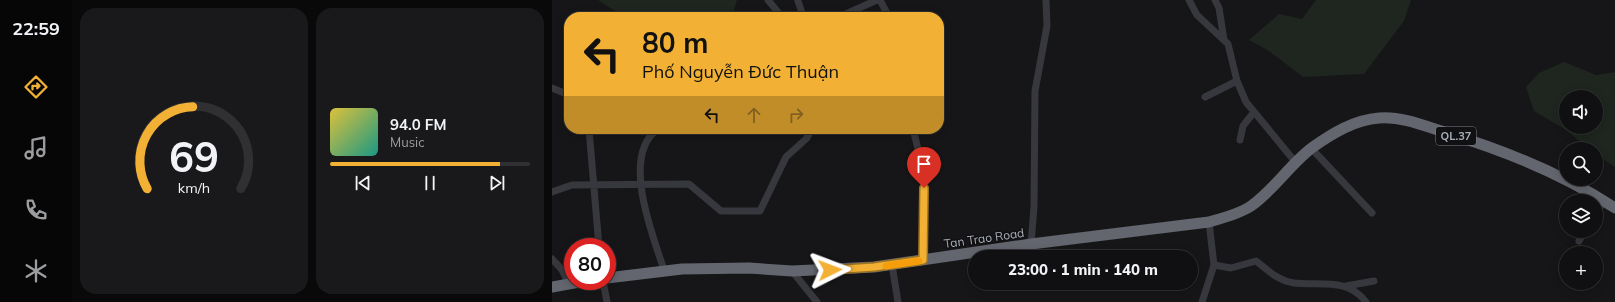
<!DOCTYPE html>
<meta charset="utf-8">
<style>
:root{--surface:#101012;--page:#19191b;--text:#f1f3f6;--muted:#9c9d9f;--line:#303032;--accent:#f2b134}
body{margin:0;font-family:Mulish,sans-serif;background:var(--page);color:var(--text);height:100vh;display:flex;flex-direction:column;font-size:15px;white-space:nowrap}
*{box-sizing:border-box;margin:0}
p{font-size:13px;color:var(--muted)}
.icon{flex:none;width:22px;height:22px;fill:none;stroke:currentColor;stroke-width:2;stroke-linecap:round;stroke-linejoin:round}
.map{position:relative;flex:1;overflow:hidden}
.drawer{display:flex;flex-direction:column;gap:8px;padding:8px;background:#09090a;width:480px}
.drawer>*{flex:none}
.banner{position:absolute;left:12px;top:12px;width:380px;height:122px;border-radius:16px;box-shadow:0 2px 10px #0003,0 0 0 1px var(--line);background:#f2b134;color:#111;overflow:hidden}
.fabs{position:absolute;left:1007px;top:90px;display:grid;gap:8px}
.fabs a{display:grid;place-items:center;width:44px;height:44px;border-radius:50%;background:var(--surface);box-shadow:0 2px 10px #0003,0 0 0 1px var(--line);font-size:20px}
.speed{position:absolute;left:12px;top:238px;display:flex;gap:8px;font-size:20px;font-weight:700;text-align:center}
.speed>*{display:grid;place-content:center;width:52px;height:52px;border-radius:50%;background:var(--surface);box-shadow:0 2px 10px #0003,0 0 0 1px var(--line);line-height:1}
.speed .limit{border:6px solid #d22;background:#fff;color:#111}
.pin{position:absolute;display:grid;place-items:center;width:34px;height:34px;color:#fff;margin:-41px -17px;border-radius:50% 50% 50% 0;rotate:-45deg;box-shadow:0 0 4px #0007}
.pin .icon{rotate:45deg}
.me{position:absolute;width:44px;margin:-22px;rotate:87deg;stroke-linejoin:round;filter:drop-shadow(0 0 3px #0008)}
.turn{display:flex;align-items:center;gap:14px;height:84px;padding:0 12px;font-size:18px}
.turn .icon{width:52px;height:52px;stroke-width:2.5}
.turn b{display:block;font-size:28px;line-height:34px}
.lanes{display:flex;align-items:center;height:38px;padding:0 12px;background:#0003;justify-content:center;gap:20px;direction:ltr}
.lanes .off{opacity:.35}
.drawer .tile{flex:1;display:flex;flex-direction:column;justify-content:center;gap:6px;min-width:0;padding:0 14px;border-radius:16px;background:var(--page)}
.drawer .dial{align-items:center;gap:0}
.dial svg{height:104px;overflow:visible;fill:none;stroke:var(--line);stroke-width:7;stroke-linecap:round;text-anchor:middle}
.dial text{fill:var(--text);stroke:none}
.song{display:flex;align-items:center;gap:12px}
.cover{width:48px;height:48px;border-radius:6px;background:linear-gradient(135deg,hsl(50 70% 55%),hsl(170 70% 35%))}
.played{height:4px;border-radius:2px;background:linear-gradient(90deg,var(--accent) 85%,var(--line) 85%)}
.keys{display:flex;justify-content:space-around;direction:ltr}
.drawer .tiles{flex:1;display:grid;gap:8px;grid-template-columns:repeat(2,1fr)}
.trip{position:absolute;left:416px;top:250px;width:230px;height:40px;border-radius:20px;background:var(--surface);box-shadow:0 2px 10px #0003,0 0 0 1px var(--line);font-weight:800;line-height:40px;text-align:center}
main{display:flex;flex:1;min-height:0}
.tabs{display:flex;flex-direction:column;width:72px;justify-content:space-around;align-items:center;background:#060607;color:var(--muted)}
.tabs .icon{width:28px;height:28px}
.tabs .on{color:var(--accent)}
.tabs b{font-size:18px;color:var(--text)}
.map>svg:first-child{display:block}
</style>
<main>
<nav class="tabs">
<b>22:59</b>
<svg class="icon on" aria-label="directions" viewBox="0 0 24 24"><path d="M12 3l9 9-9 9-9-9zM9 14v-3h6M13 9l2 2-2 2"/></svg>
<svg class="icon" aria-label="music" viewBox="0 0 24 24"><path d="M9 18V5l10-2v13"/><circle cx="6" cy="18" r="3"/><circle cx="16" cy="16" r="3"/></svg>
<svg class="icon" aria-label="phone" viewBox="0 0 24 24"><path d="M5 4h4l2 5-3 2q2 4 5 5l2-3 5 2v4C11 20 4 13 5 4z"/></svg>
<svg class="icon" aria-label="climate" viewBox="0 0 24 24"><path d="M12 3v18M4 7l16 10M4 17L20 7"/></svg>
</nav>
<section class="drawer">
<div class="tiles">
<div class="tile dial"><svg viewBox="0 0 100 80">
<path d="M14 69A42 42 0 1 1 86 69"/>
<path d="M14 69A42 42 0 0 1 49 6" stroke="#f2b134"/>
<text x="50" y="56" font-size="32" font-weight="700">69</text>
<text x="50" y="72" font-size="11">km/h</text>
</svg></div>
<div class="tile">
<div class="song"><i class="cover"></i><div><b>94.0 FM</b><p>Music</p></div></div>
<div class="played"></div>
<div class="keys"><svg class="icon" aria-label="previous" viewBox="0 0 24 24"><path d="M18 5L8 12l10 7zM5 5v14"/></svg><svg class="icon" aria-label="pause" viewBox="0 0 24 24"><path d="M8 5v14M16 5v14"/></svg><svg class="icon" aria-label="next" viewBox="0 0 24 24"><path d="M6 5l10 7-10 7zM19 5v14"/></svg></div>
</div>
</div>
</section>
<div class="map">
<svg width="1063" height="302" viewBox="0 0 1063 302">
<rect width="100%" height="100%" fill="#161618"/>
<path fill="#1e261f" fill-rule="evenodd" d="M46,0H185L180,17H72Z
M764,0H859L852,21L812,74L751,77L717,51L697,40L727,14L750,19Z
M1012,62L1044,75L1063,72V167L1044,154V149H1037L1014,130L982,111L974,87L987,73ZM1014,97H1044V127H1014Z"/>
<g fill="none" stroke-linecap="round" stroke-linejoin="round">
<path stroke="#37383d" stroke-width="7" d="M216,0L230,17
M328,0L337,17
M637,0L645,15L676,44L685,81L694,102L745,164
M663,0L667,8L672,40
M246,1L251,16
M246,17H259
M287,17L325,0
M0,88L17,95
M653,97L685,81
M37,129L47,247
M106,129C68,155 101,236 112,270
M361,129L368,157L372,188L371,260
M688,140L691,126L702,112
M759,148L820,213
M0,192L20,185L137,184L169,211H208L234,157L255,138L259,129
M1044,214L1052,201
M1027,241L1033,231
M479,244L482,207L483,91L495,26L494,0
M0,259C8,267 14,273 15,284
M340,265L346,302
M662,265L679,268L704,261C716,270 726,281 742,283C768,286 795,277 814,302
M240,271L265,302
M51,281L55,302
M794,286L822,281
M650,302L662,265L657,222"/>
<path stroke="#63666e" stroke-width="11" d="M55,278L130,269L197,268L240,271L322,267L479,244L657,222C671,218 687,214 699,206C722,190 739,163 761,147C781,133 802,120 827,118C850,116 873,126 895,133C954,151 1011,174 1063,208
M0,287L33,281"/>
</g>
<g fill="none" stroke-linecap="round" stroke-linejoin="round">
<g stroke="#9d7322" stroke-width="10">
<path id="route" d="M278,270L322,267L371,260L372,188"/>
</g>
<use href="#route" stroke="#f2b134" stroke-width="7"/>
<path stroke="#f59e0b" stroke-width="7" d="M334,266L367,261"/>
</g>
<g text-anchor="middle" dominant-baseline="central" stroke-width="3" stroke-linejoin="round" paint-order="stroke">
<rect fill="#111113" stroke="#7b7e86" stroke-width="1" x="884" y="127" width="40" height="18" rx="3"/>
<g font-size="11" font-weight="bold" fill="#a8adb8">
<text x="904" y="136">QL.37</text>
</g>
<g font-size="12" fill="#a8adb8" stroke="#111113">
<text transform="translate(432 238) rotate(-8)">Tan Trao Road</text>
</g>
</g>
</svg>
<div class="fabs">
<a><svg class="icon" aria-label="sound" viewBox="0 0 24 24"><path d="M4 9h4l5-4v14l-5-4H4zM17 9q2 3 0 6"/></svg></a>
<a><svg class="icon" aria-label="search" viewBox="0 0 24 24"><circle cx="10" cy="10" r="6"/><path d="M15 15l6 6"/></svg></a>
<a><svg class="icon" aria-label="layers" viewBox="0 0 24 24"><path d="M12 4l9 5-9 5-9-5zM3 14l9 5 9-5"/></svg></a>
<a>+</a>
</div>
<div class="speed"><div class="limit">80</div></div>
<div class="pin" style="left:372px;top:188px;background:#d93025"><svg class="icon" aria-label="arrive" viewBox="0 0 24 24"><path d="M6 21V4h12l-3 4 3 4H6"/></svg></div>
<svg class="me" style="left:278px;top:270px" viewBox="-20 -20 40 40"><path d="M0-17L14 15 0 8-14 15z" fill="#f2b134" stroke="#fff" stroke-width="4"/></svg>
<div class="trip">23:00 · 1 min · 140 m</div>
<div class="banner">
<div class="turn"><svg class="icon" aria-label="left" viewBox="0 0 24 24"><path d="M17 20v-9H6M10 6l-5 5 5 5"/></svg><div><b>80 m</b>Phố Nguyễn Đức Thuận</div></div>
<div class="lanes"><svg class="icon" aria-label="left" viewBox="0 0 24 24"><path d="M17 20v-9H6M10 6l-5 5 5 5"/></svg><svg class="icon off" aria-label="ahead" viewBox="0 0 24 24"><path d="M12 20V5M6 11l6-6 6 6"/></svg><svg class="icon off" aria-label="right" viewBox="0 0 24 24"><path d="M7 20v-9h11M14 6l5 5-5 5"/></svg></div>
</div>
</div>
</main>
